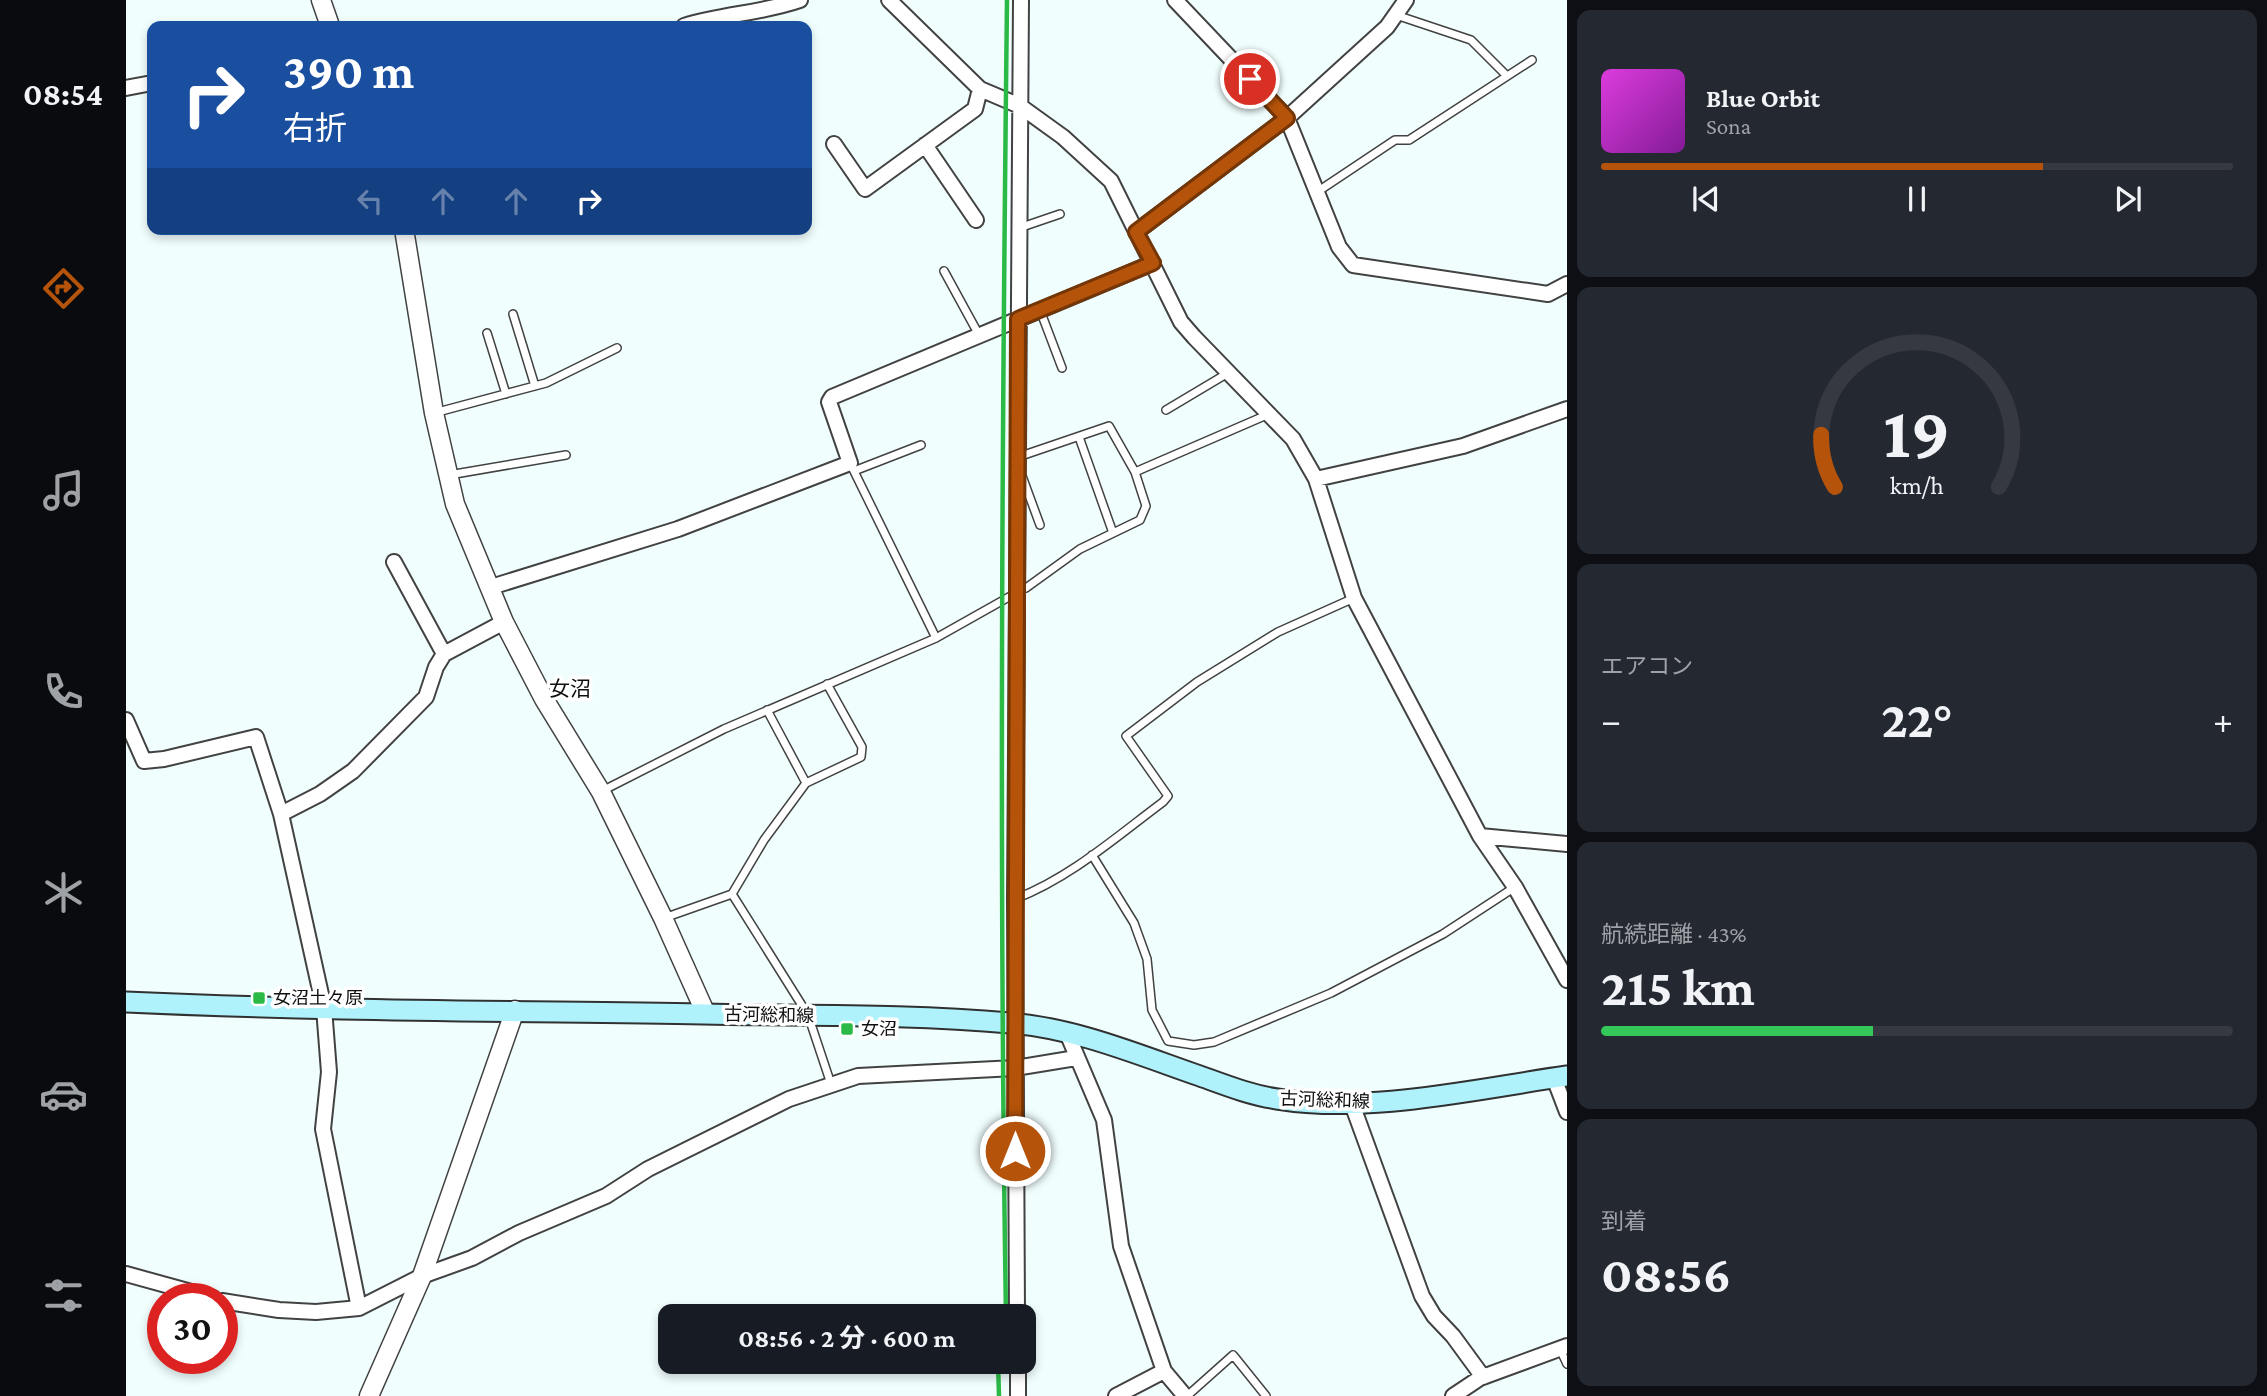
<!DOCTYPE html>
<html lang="ja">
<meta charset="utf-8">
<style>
:root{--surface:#171b24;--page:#242831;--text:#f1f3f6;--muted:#9ea1a6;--line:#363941;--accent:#b45309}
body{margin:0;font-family:"Crimson Pro","Noto Sans JP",serif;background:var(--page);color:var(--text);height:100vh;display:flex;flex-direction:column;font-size:26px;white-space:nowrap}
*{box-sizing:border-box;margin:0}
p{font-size:23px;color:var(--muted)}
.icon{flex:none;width:38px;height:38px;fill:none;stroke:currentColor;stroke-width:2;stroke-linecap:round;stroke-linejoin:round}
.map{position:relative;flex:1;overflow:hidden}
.panel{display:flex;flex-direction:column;gap:10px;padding:10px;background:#0d0f14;width:700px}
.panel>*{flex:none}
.hud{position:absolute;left:21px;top:21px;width:665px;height:214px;border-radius:14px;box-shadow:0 4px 10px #0003;background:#1a4fa0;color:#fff;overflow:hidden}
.speed{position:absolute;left:21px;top:1283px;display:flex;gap:14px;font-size:35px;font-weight:700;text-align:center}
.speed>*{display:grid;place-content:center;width:91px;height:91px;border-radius:50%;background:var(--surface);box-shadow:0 4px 10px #0003;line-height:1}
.speed .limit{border:10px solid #d22;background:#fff;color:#111}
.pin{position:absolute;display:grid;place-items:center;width:60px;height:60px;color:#fff;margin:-30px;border:4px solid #fff;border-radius:50%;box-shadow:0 2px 7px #0007}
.me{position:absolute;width:77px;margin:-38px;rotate:0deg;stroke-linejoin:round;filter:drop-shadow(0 0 5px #0008)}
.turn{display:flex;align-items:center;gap:24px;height:147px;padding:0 21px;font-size:32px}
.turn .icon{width:91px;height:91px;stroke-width:2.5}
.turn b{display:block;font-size:49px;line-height:60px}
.lanes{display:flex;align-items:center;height:66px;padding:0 21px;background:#0003;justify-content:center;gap:35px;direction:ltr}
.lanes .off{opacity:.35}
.big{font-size:52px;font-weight:700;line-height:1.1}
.panel .widget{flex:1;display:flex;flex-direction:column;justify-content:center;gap:10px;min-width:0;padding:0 24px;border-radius:14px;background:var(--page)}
.panel .dial{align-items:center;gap:0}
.dial svg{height:182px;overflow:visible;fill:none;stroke:var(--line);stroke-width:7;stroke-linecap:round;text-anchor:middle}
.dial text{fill:var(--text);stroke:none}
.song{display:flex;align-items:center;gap:21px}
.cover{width:84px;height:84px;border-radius:10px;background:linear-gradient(135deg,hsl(300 70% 55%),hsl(290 70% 35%))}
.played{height:7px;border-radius:4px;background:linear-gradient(90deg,var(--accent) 70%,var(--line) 70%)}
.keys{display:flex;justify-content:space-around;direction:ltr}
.heat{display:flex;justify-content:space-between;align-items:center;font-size:38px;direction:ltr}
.charge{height:10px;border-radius:5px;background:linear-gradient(90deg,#34c759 43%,var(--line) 0)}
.trip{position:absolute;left:532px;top:1304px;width:378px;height:70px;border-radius:14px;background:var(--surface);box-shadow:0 4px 10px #0003;font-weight:700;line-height:70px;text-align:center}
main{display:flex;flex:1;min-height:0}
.dock{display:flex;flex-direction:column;width:126px;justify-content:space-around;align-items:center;background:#090b0e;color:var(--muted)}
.dock .icon{width:49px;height:49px}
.dock .selected{color:var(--accent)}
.dock b{font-size:32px;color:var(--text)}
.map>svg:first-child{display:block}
</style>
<main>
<nav class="dock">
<b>08:54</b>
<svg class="icon selected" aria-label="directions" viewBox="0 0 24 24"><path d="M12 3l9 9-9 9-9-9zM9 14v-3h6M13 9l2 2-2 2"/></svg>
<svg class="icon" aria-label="music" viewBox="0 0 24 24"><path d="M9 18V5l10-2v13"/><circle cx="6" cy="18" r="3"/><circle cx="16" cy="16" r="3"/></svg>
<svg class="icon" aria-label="phone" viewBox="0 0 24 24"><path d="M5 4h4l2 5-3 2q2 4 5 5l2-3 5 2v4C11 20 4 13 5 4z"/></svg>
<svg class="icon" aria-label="climate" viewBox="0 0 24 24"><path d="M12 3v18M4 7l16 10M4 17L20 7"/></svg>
<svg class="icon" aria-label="car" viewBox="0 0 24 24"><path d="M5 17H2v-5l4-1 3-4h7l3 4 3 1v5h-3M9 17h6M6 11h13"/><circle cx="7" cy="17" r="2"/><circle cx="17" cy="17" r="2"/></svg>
<svg class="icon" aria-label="filters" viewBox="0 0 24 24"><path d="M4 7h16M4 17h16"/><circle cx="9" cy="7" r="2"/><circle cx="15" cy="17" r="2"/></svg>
</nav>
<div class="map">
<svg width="1441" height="1396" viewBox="0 0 1441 1396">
<rect width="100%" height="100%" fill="#f1fefe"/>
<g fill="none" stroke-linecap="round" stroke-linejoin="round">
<g stroke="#424242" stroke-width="10">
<path id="service" d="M1270,15L1345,40L1381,76
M1191,192L1269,140H1283L1406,60
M893,228L934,214
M818,271L853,335
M914,310L936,368
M387,314L409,386
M361,333L380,394
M1040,410L1102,373
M308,413L420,383L491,348
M953,437L987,533
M892,457L983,426L1009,472L1020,506L1014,520L954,549L900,588
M724,463L810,638
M728,471L795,445
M1009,472L1143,414
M323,475L440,455
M896,476L914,525
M641,710L680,783
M476,791L598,729L810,638L890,593
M966,855L1008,923L1021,959L1026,1010L1042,1041L1068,1045L1088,1042L1205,993L1317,934L1389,887
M606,894L682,1015L705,1084
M889,899C944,878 990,837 1037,802L1042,796L1000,736L1071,682L1152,632L1228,598
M538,918L606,894L638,840L680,783L735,757L736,747L701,684
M1434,1349L1441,1364
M1061,1396L1107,1355L1140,1396"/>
</g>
<g stroke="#424242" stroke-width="18">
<path id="minor" d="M763,0L854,89L894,106L937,137L985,181L1055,322L1068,337L1167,439L1190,479L1228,598L1354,836L1389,887L1441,980
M1049,0L1161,118L1213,247L1227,265L1422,294L1441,284
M558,26C597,14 637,13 674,0
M0,88L26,83
M708,144L739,189L849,109L854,89
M799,145L850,220
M1010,232L1161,118L1261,27L1280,0
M1190,479L1337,446L1441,409
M268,562L318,654
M365,587L552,529L724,463L703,402L706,397L1027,263
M0,720L18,761L38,759L130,737L155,814L198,1008L203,1072L197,1129L233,1308
M155,814L194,794L227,771L300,697L310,667L318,654L378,622
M1354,836L1441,844
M941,1033L978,1120L995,1246L1038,1371L1059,1396
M1428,1078L1441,1112
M1226,1104L1296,1296L1308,1316L1327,1336L1357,1377
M0,1274L87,1298
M96,1301L153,1310L190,1312L233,1308L296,1276L346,1258L393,1233L480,1196L522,1169L663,1099L732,1076L889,1068L950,1058
M891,1316L889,899L895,0
M892,1362V1396
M990,1396L1038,1371
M1327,1396L1354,1378L1441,1346"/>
</g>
<g stroke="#424242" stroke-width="21">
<path id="tertiary" d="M195,0L204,26
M278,229L308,413L329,504L378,622L418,699L475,792L537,918L580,1014
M243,1396L296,1276L389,1010"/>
</g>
<g stroke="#313131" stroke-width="23">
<path id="secondary" d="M0,1002C192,1011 385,1011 577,1014C679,1016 782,1014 884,1023C949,1028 1013,1055 1074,1076C1099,1085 1124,1095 1151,1099C1243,1114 1349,1089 1441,1076"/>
</g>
<use href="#service" stroke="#fff" stroke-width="7"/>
<use href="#minor" stroke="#fff" stroke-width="14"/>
<use href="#tertiary" stroke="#fff" stroke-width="18"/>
<use href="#secondary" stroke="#aff2fb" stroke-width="19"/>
<path stroke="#2cba47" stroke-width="4.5" d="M880,1316C873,877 876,439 881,0
M872,1362L873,1396"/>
</g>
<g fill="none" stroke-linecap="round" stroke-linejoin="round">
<g stroke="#753606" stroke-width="18">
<path id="route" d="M889,1151L892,319L1027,263L1010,232L1161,118L1124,79"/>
</g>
<use href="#route" stroke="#b45309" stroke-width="12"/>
</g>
<g fill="#2cba47" stroke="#fff" stroke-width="2.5">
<rect x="126" y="991" width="14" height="14" rx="3.5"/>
<rect x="714" y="1022" width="14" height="14" rx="3.5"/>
</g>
<g text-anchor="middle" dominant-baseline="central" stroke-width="7" stroke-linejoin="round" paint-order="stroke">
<g font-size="18" fill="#0f0f0f" stroke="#fff" text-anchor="start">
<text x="147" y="998">女沼土々原</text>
<text x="735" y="1029">女沼</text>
</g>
<g font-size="18" fill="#0f0f0f" stroke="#fff">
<text transform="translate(643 1015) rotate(1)">古河総和線</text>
<text transform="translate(1199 1100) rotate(2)">古河総和線</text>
</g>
<g font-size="21" fill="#0f0f0f" stroke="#fff">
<text x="444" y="689">女沼</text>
</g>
</g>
</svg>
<div class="speed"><div class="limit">30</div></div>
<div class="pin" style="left:1124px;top:79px;background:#d93025"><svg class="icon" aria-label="arrive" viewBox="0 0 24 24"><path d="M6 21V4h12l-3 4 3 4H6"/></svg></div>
<svg class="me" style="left:889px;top:1151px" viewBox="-20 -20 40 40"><circle r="17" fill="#b45309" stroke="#fff" stroke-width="3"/><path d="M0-11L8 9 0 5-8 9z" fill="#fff"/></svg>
<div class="trip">08:56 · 2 分 · 600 m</div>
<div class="hud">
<div class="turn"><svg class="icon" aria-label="right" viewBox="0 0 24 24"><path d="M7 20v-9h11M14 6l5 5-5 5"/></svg><div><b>390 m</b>右折</div></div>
<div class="lanes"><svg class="icon off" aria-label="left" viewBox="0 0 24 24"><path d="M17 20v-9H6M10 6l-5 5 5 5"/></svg><svg class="icon off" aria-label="ahead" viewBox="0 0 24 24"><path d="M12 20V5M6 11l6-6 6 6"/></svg><svg class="icon off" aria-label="ahead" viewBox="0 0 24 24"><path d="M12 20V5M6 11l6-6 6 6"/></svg><svg class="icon" aria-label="right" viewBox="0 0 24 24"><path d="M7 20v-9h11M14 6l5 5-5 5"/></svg></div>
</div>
</div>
<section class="panel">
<div class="widget">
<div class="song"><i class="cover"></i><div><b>Blue Orbit</b><p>Sona</p></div></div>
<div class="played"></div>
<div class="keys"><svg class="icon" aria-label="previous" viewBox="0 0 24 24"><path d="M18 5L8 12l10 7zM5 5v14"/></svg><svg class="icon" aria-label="pause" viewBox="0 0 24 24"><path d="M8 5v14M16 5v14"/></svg><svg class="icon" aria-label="next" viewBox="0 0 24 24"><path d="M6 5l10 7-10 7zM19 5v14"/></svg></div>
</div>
<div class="widget dial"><svg viewBox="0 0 100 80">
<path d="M14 69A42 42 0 1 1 86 69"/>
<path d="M14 69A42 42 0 0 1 8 46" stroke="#b45309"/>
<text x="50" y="56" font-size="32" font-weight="700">19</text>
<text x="50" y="72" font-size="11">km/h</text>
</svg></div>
<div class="widget"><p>エアコン</p>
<div class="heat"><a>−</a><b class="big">22°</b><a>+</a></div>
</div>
<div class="widget"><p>航続距離 · 43%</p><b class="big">215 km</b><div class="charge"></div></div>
<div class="widget"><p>到着</p><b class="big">08:56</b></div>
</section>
</main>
